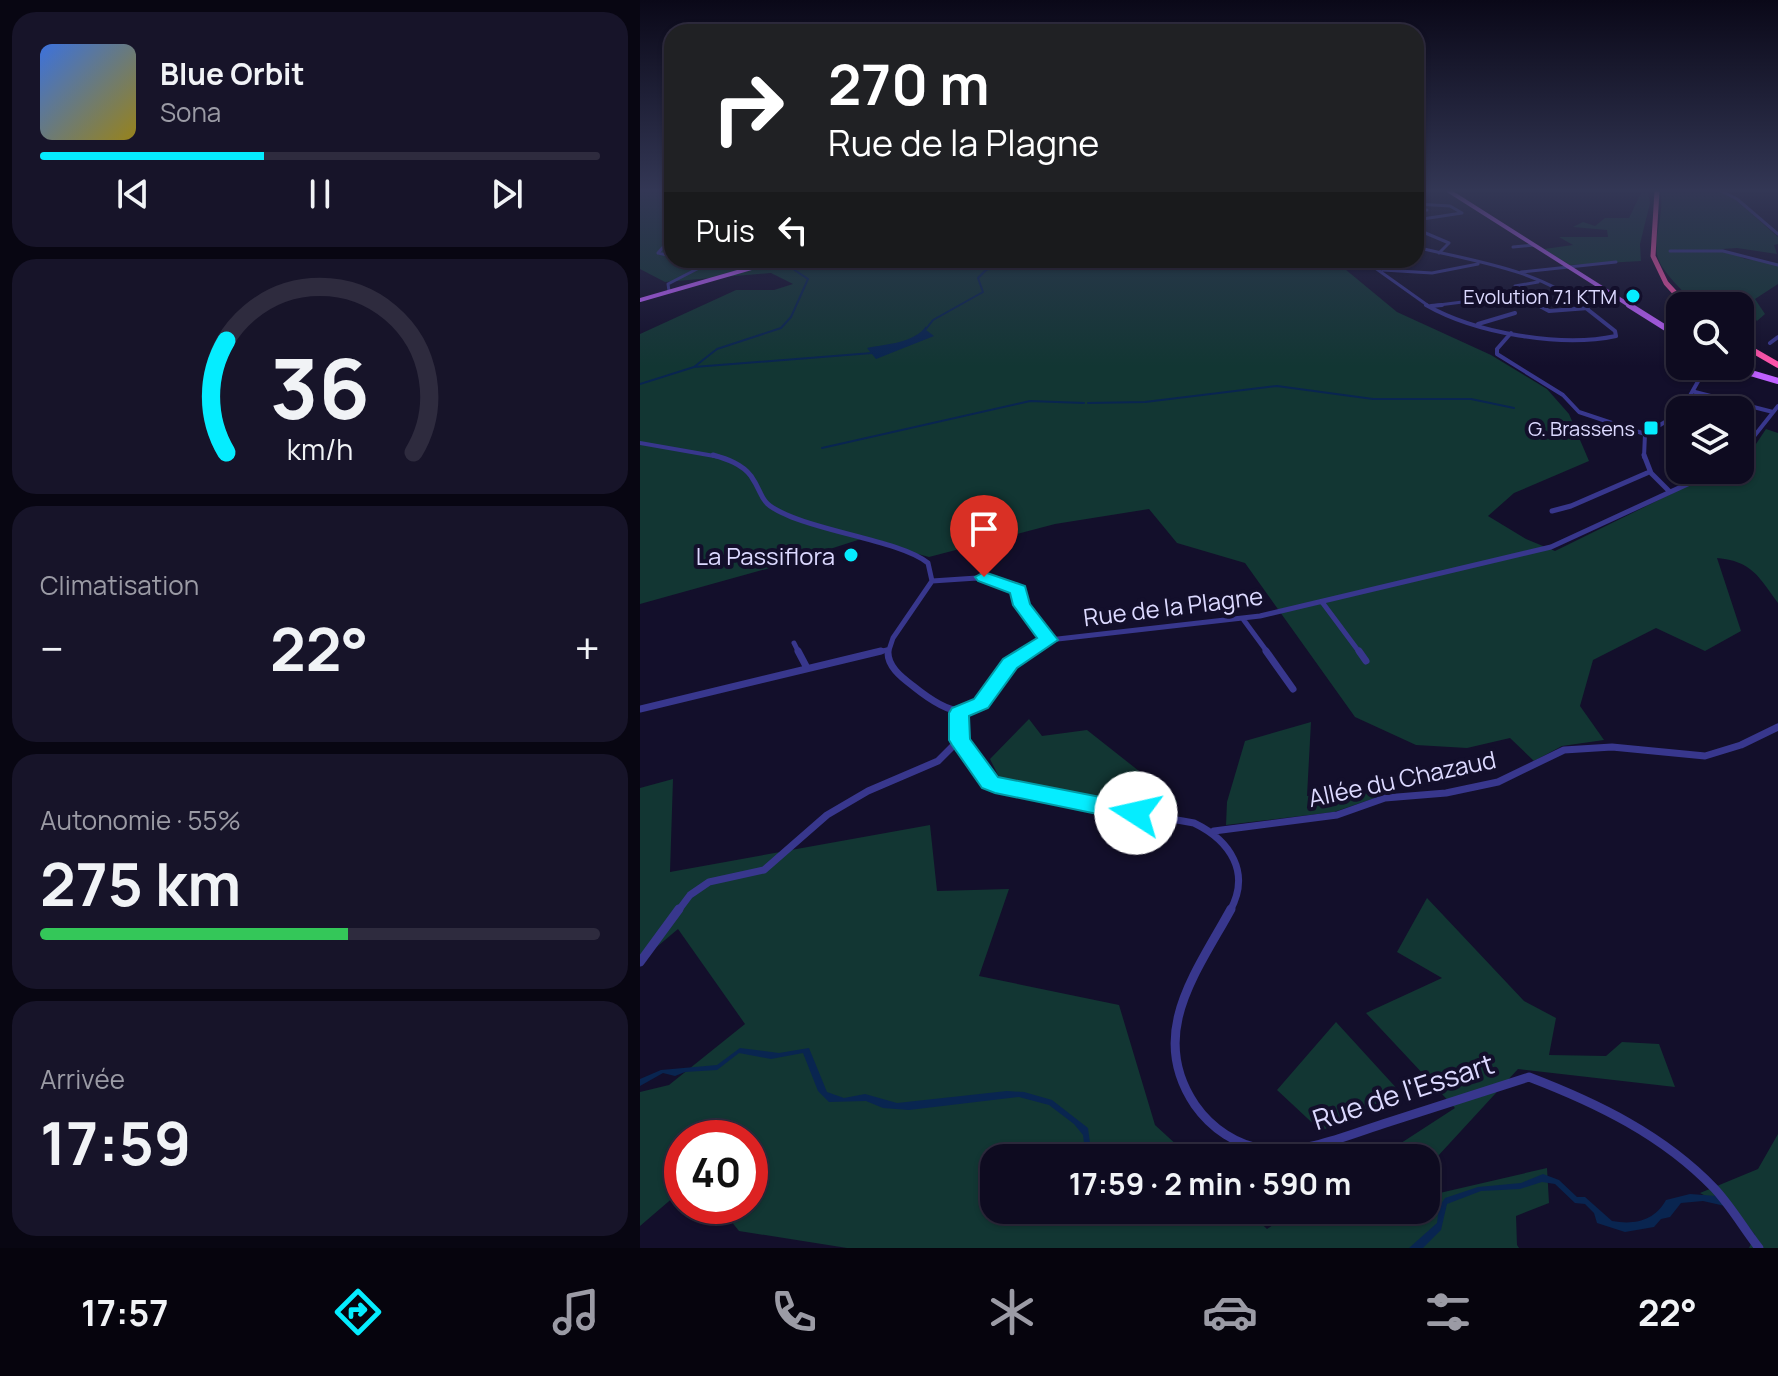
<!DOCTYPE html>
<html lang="fr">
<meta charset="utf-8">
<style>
:root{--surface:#0e0b20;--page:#171429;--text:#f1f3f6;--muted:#9b9ba5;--line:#2e2b3e;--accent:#05edff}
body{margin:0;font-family:Manrope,sans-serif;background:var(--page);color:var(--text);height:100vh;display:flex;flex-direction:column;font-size:30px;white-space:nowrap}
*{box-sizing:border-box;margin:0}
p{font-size:26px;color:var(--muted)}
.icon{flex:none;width:44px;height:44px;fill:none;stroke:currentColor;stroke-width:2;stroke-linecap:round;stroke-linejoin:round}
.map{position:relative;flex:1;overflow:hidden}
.sheet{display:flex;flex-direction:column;gap:12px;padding:12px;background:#080612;width:640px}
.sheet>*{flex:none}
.hud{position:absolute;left:24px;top:24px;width:760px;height:244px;border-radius:24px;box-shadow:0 2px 6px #0004,0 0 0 2px var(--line);background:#202124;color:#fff;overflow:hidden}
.buttons{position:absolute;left:1026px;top:292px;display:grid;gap:16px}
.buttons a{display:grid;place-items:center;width:88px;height:88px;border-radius:16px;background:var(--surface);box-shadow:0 2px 6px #0004,0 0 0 2px var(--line);font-size:40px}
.speed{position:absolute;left:24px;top:1120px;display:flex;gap:16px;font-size:40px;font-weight:700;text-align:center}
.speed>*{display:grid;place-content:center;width:104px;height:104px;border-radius:50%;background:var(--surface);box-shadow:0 2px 6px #0004,0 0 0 2px var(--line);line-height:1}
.speed .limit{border:12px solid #d22;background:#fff;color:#111}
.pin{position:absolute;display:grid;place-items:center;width:68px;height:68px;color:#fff;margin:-82px -34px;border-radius:50% 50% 50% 0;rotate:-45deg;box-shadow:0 0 8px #0007}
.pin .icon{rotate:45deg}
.me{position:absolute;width:88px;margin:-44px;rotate:280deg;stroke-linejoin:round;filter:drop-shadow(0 0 6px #0008)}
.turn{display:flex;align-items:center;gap:28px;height:168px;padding:0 32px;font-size:36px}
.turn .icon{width:104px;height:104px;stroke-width:2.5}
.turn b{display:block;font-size:56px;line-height:68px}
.then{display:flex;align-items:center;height:76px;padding:0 32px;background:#0003;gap:16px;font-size:30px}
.big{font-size:60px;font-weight:700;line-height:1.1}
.sheet .card{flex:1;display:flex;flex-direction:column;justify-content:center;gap:12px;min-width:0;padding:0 28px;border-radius:24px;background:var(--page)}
.sheet .dial{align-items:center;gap:0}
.dial svg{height:208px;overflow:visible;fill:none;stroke:var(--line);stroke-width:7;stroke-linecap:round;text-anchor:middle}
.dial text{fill:var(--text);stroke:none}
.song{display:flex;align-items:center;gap:24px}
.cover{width:96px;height:96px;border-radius:12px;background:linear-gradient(135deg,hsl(220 70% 55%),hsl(50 70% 35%))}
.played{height:8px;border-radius:4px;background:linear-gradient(90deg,var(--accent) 40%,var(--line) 40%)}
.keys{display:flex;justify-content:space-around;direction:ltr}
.heat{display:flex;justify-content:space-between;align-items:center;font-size:44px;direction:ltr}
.charge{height:12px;border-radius:6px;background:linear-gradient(90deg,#34c759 55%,var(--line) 0)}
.trip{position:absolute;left:340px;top:1144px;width:460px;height:80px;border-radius:24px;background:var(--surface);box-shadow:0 2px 6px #0004,0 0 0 2px var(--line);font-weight:700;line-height:80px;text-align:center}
.tab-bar{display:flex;height:128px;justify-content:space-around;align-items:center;background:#06040d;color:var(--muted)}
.tab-bar .icon{width:56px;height:56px}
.tab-bar .current{color:var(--accent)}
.tab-bar b{font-size:36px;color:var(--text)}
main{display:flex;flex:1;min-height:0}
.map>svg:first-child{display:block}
</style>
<main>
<section class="sheet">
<div class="card">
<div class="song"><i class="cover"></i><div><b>Blue Orbit</b><p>Sona</p></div></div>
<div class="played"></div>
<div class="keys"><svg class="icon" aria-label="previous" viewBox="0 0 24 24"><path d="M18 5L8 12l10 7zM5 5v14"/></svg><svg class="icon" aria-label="pause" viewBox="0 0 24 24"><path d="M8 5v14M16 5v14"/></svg><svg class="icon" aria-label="next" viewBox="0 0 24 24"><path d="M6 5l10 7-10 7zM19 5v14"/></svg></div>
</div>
<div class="card dial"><svg viewBox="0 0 100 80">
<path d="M14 69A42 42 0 1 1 86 69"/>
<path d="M14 69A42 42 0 0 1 14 26" stroke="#05edff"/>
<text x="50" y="56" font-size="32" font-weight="700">36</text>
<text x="50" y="72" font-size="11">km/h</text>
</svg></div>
<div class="card"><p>Climatisation</p>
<div class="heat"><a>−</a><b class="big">22°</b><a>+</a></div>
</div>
<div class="card"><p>Autonomie · 55%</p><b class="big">275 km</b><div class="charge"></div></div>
<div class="card"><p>Arrivée</p><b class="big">17:59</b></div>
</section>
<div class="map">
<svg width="1138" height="1248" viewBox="0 0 1138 1248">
<rect width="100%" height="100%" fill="#130f2b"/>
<path fill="#123633" d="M0,191H32V260H694L757,312L851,355L907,389L929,414L949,461L874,493L848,516L886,539L915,551L1041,489L1051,470H1100V443L1114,447L1126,429L1138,433V603C1119,577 1112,561 1077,558L1101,631L1065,651L1016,628L953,660L940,706L964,740L922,746L894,761L870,738L827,748L776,745L715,717L605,563L537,543L509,509L415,524L289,557L221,539L137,566L0,604V334L96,290H134L153,284L131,273L25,282L0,269Z
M1002,191H1008L1010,203L1000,244L1001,261L930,265L904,249L933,245L919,237H968L967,230L933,227L943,222L955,226L965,218H989Z
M1020,191H1080L1096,200L1138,237V244L1134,245L1137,254L1097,248L1082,249L1105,259L1138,263V284L1115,299L1125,314L1117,321C1105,304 1073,298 1051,300C1040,287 1020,271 1017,254C1014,233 1025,213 1020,191Z
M389,719L402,736L447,730L537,801L534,812L361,781L350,759Z
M671,722L667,796L736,790L738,797L694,812L586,825L587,802L605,741Z
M33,779L30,872L290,825L297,891L369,889L339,976L479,1005L515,1125L551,1158H354V1210H607L627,1229L656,1210H786V1189L791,1195L907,1168L909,1203L876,1216L877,1245L879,1248H207L99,1231L79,1206H110V1138H42V1190L0,1226V1092L29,1085L105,1024L38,929L0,961V788Z
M787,898L884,1001L916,1018L909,1055L966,1056L982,1042L1019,1044L1035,1087L878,1069L786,1169V1158H738L815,1108L726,1013L802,978L757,952Z
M696,1022L760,1092L681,1131L637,1090Z
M1138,1134V1248H1109L1115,1235L1099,1214L1060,1193L1118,1169Z"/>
<path fill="#092550" d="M286,326V330L294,336L236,359L227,348C246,344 275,343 286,326Z
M100,1048L139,1053L169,1048L187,1092L204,1098L225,1094L257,1103L367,1091L384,1092L412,1100L448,1128L452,1158H446L443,1135L434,1124L409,1105L379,1097L269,1110L243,1108L226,1101L189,1102L178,1091L163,1053L131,1059L99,1053L77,1070L45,1072L35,1076L23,1073L0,1086V1079L21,1070L77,1065Z
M903,1174L919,1180L937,1197H945L972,1221C995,1225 1014,1221 1026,1200L1050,1194L1077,1196L1085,1206L1063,1201L1041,1203L1030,1217L1021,1219L1014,1227L985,1232L957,1223L954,1213L945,1204L935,1203L915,1184L902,1182L880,1189L841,1191L807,1204L801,1230L783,1248H769L797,1223L799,1207L805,1198L838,1187L881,1183Z"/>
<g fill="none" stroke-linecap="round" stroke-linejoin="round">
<path stroke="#092550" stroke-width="2" d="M286,329L293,320L343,292L338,278L346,270L381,260
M54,367L232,353
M0,384L54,367L77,349L141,328L151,317L168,279L141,261
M448,403L505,402L637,386L733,399H831L874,408
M182,448L390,401L444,403"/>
<path stroke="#38378d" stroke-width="3" d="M1081,191L1097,199L1138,234
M776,204L810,206L822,213L776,220
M776,210H787
M776,229L809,243L799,253
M32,237L18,253L32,256
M776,247C833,261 898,269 945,307
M873,247L894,245
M1030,251H1083L1138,265
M645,260L655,265L671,262
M724,260L790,307
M743,270L792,273L838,264
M881,272L976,262
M875,286L898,282
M29,291L28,284L57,269L58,260
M926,294L965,289
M897,304L901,307
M791,306L854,298"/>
<path stroke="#38378d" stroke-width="4" d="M786,305C835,333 921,348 976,336L975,331L942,305
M898,305L909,311L948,308
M791,306L802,305
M838,324L875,313
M871,333L857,349V354L923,395L939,412L1005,434
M1130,343L1138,337
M1055,392L1133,412
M1042,410L1061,376
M0,443L80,457
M1100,454L1138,406
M1004,457L1005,434L1040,413"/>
<path stroke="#38378d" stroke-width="5" d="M73,455C87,459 102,464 111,476C126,498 117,502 147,515C183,532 263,542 288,563L292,581L253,638L248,653
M1004,455L1011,473L1030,492
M912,511L931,506L1007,473
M292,581L337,578L369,584L379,590L390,617L409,640
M682,602L720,653
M603,619L628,653
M154,643L159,653
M233,653L247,650
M382,653L409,640L620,616L911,547L1078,470"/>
<path stroke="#38378d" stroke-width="7" d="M158,651L167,668
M248,651C247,666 261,677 273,686C346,745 334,685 385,651
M626,651L653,689
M719,651L726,661
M0,709L241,651
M319,713V740L350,782L379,792L554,823C591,841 611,873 590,911
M574,831L697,815L745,798L806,793L858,782L924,750L972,747L1065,756L1101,745L1138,727
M38,911L50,895L69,882L124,870L187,815L228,791L298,761L319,740"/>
<path stroke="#38378d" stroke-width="9" d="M591,909C556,973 507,1034 555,1105C571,1128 597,1146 625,1149C668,1154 710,1134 749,1122C796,1107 842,1092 889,1077C957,1103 1023,1135 1074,1188C1091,1206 1104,1229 1119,1248
M0,962L39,909"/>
<path stroke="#bf60ff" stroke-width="4" d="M809,191L992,307
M0,300L139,260"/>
<path stroke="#bf60ff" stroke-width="6" d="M989,305L1040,337
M1087,366L1138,381"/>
<path stroke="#ff54ab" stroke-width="5" d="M1017,191L1013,256L1026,283L1047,306"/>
<path stroke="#ff54ab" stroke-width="6" d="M1100,343L1138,365"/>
</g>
<linearGradient id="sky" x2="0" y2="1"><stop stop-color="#0a0818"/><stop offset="0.52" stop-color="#333755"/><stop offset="1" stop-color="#333755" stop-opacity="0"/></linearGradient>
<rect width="1138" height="366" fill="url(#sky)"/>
<path fill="#05edff" stroke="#039aa6" stroke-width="2" d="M344,572L385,586L390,604L418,640L377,668L348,708L329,716L330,739L358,777L496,804L504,807L507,813L504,819L496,822L355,793L342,788L312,745L309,740V713L312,708L334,699L363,659L397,638L373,605L370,593L338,581L335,577Z"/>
<g fill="#05edff" stroke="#130f2b" stroke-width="3">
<circle cx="993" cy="296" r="8"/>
<rect x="1003" y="420" width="16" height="16" rx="4"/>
<circle cx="211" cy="555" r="8"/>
</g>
<g text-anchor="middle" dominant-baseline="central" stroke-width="8" stroke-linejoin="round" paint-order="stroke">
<g font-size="20" fill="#dcd9ff" stroke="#130f2b" text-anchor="end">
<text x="977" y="296">Evolution 7.1 KTM</text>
<text x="995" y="428">G. Brassens</text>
</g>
<g font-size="24" fill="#dcd9ff" stroke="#130f2b" text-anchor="end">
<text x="195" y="555">La Passiflora</text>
</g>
<g font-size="24" fill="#dcd9ff" stroke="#130f2b">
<text transform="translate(533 606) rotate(-7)">Rue de la Plagne</text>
<text transform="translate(762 778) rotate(-12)">Allée du Chazaud</text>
</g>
<g font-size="28" fill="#dcd9ff" stroke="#130f2b">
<text transform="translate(763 1091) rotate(-18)">Rue de l'Essart</text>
</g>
</g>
</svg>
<div class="buttons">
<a><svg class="icon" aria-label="search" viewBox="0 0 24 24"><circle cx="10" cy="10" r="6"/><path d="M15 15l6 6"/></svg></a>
<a><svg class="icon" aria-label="layers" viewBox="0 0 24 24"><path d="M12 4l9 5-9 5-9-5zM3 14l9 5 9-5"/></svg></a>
</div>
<div class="speed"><div class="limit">40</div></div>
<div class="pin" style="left:344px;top:577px;background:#d93025"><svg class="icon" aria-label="arrive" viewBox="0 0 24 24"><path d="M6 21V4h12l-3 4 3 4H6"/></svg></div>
<svg class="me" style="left:496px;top:813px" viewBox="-20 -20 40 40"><circle r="19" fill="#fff"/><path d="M0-13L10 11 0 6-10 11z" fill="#05edff"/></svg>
<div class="trip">17:59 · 2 min · 590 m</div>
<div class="hud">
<div class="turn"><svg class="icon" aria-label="right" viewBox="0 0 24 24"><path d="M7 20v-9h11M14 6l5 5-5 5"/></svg><div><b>270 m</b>Rue de la Plagne</div></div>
<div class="then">Puis<svg class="icon" aria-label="left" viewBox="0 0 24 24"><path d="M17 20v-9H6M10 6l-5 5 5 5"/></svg></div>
</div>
</div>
</main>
<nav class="tab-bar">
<b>17:57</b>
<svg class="icon current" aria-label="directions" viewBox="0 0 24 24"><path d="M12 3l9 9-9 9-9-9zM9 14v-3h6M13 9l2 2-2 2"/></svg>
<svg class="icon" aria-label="music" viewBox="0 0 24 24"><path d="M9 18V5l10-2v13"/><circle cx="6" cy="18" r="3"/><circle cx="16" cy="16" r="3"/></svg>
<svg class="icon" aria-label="phone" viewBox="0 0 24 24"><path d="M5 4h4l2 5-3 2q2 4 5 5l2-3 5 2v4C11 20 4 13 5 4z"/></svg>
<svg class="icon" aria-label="climate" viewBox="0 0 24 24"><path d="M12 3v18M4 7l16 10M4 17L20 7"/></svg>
<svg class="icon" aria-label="car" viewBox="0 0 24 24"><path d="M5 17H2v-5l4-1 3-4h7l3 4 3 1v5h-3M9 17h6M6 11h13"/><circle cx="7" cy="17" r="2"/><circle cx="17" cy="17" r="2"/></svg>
<svg class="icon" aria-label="filters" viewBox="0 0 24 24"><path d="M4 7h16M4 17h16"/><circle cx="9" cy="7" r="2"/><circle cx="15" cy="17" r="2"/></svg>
<b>22°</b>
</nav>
